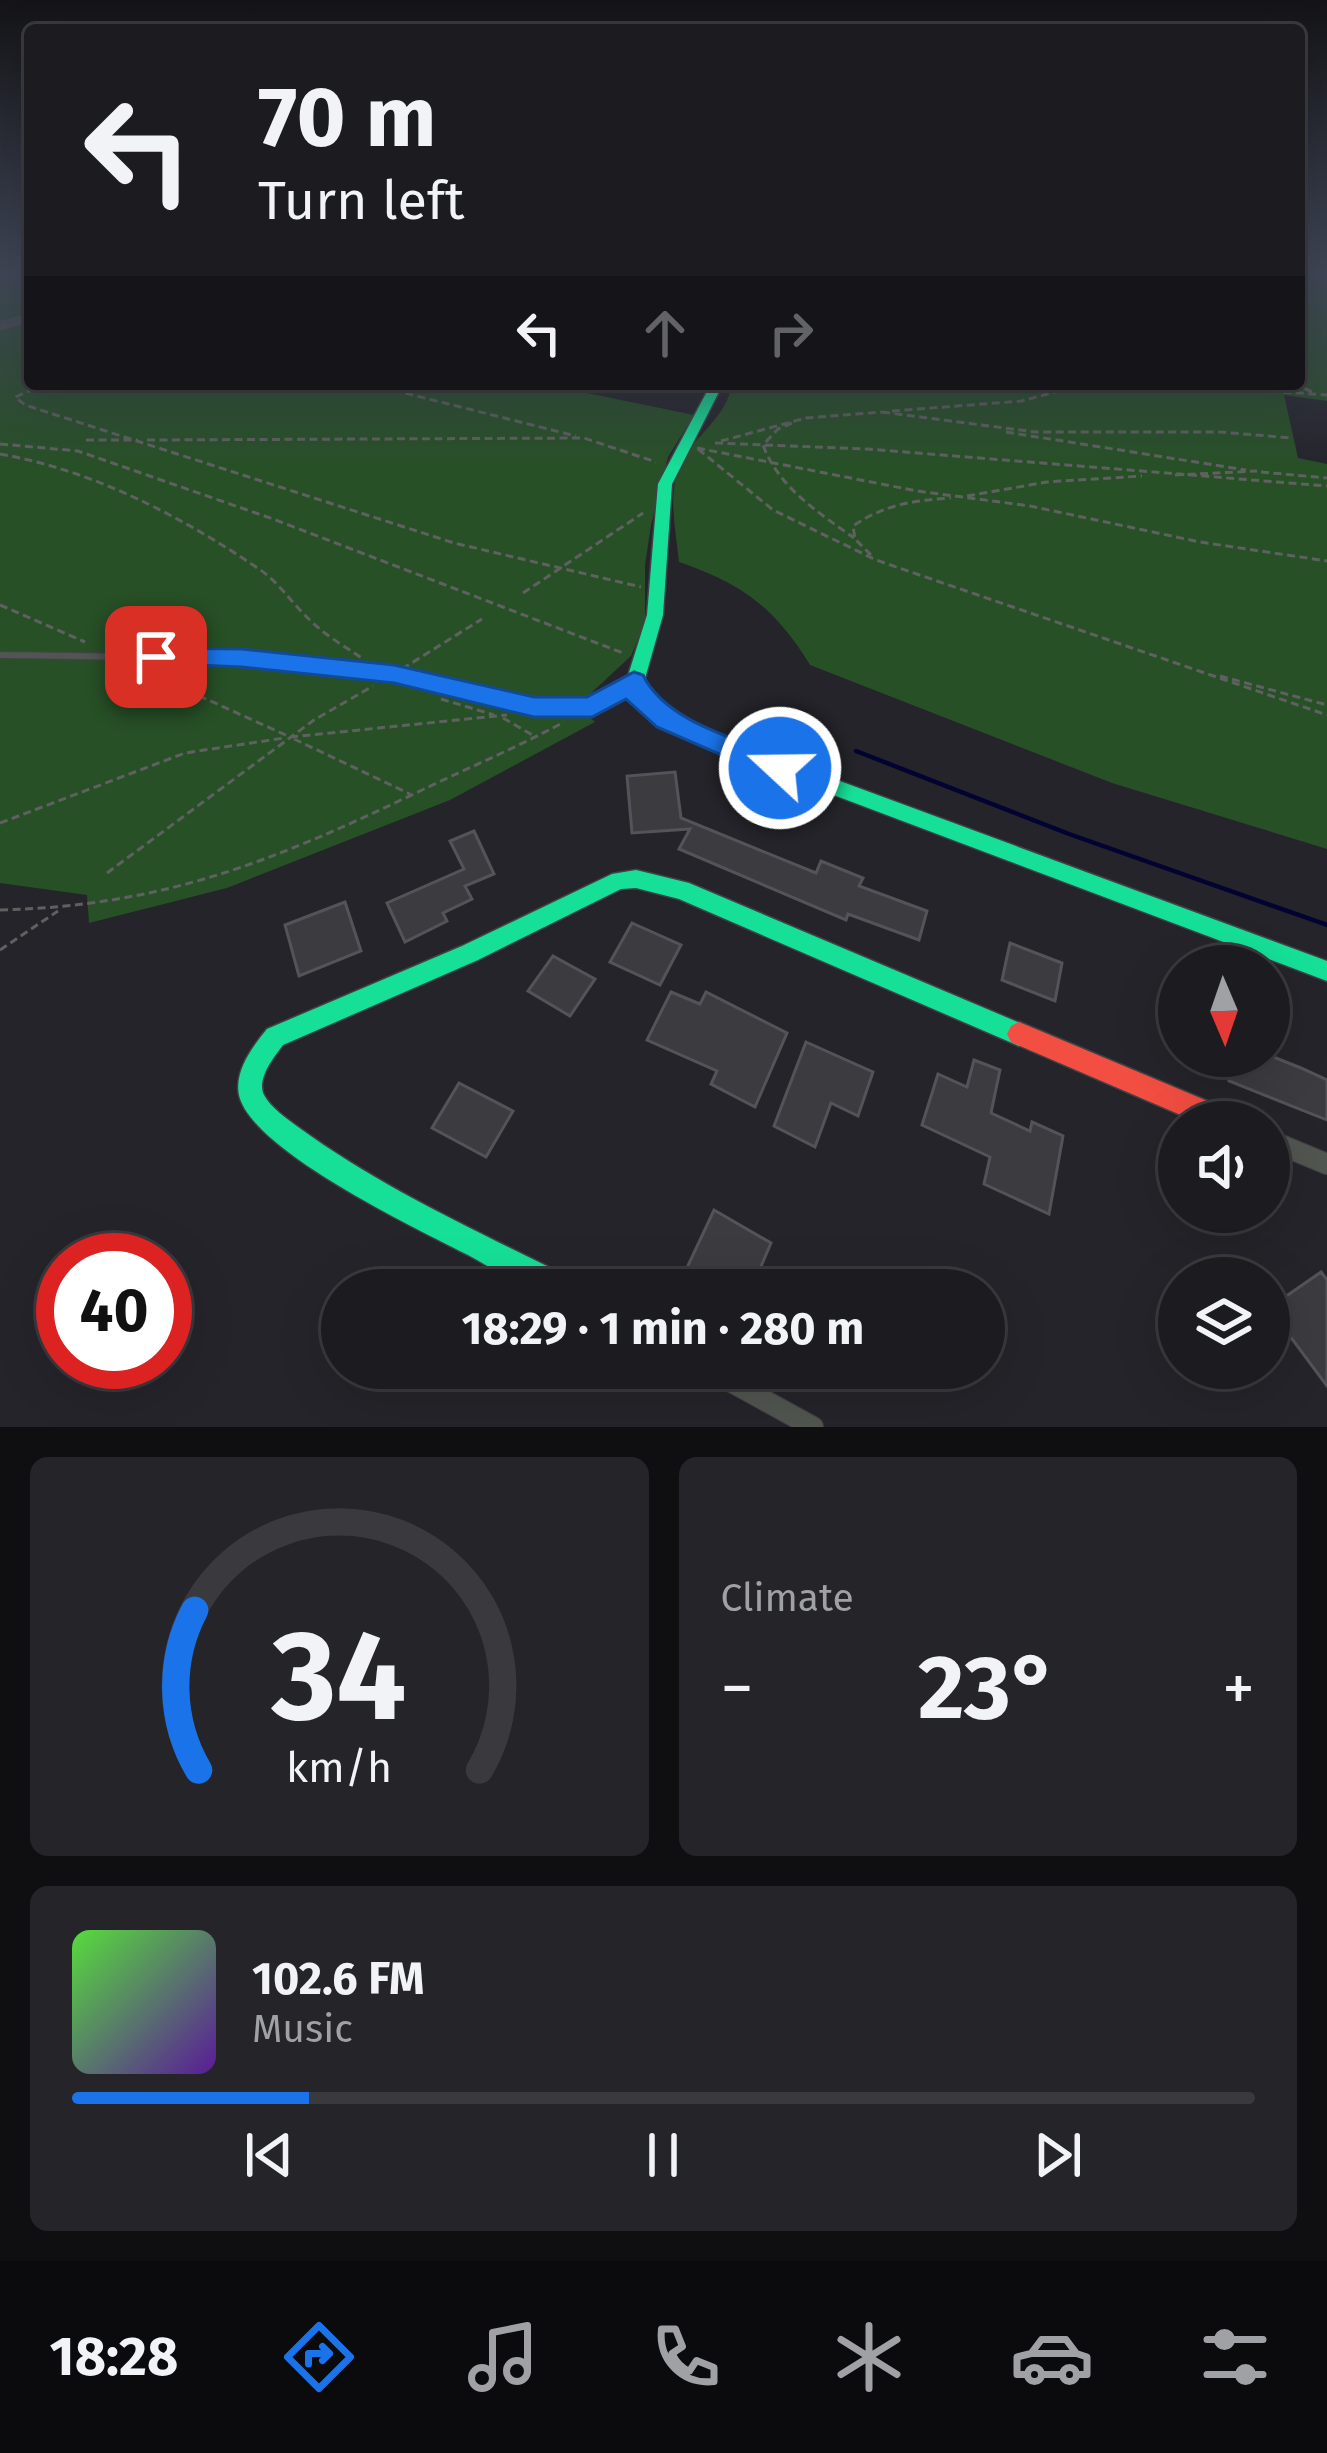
<!DOCTYPE html>
<meta charset="utf-8">
<style>
:root{--surface:#1b1b20;--page:#242429;--text:#f1f3f6;--muted:#a0a1a5;--line:#39393e;--accent:#1a73e8}
body{margin:0;font-family:"Fira Sans",sans-serif;background:var(--page);color:var(--text);height:100vh;display:flex;flex-direction:column;font-size:45px;white-space:nowrap}
*{box-sizing:border-box;margin:0}
p{font-size:39px;color:var(--muted)}
.icon{flex:none;width:66px;height:66px;fill:none;stroke:currentColor;stroke-width:2;stroke-linecap:round;stroke-linejoin:round}
.map{position:relative;height:1427px;overflow:hidden}
.sheet{display:flex;flex-direction:column;gap:30px;padding:30px;background:#0f0f12;flex:1}
.sheet>*{flex:none}
.banner{position:absolute;left:24px;top:24px;width:1281px;height:366px;border-radius:12px;box-shadow:0 12px 48px #0002,0 0 0 3px var(--line);background:#1b1b20;color:var(--text);overflow:hidden}
.needle{width:78px;rotate:178deg}
.controls{position:absolute;left:1158px;top:945px;display:grid;gap:24px}
.controls a{display:grid;place-items:center;width:132px;height:132px;border-radius:50%;background:var(--surface);box-shadow:0 12px 48px #0002,0 0 0 3px var(--line);font-size:60px}
.speed{position:absolute;left:36px;top:1233px;display:flex;gap:24px;font-size:60px;font-weight:700;text-align:center}
.speed>*{display:grid;place-content:center;width:156px;height:156px;border-radius:50%;background:var(--surface);box-shadow:0 12px 48px #0002,0 0 0 3px var(--line);line-height:1}
.speed .limit{border:18px solid #d22;background:#fff;color:#111}
.pin{position:absolute;display:grid;place-items:center;width:102px;height:102px;color:#fff;margin:-51px;border-radius:24px;box-shadow:0 6px 18px #0006}
.me{position:absolute;width:132px;margin:-66px;rotate:291deg;stroke-linejoin:round;filter:drop-shadow(0 0 9px #0008)}
.turn{display:flex;align-items:center;gap:42px;height:252px;padding:0 36px;font-size:54px}
.turn .icon{width:156px;height:156px;stroke-width:2.5}
.turn b{display:block;font-size:84px;line-height:102px}
.lanes{display:flex;align-items:center;height:114px;padding:0 36px;background:#0003;justify-content:center;gap:60px;direction:ltr}
.lanes .off{opacity:.35}
.big{font-size:90px;font-weight:700;line-height:1.1}
.sheet .tile{flex:1;display:flex;flex-direction:column;justify-content:center;gap:18px;min-width:0;padding:0 42px;border-radius:18px;background:var(--page)}
.sheet .dial{align-items:center;gap:0}
.dial svg{height:312px;overflow:visible;fill:none;stroke:var(--line);stroke-width:7;stroke-linecap:round;text-anchor:middle}
.dial text{fill:var(--text);stroke:none}
.song{display:flex;align-items:center;gap:36px}
.cover{width:144px;height:144px;border-radius:18px;background:linear-gradient(135deg,hsl(110 70% 55%),hsl(270 70% 35%))}
.played{height:12px;border-radius:6px;background:linear-gradient(90deg,var(--accent) 20%,var(--line) 20%)}
.keys{display:flex;justify-content:space-around;direction:ltr}
.heat{display:flex;justify-content:space-between;align-items:center;font-size:66px;direction:ltr}
.sheet .tiles{flex:1;display:grid;gap:30px;grid-template-columns:1fr 1fr}
.tile:last-child{grid-column:span 2}
.trip{position:absolute;left:321px;top:1269px;width:684px;height:120px;border-radius:60px;background:var(--surface);box-shadow:0 12px 48px #0002,0 0 0 3px var(--line);font-weight:700;line-height:120px;text-align:center}
.dock{display:flex;height:192px;justify-content:space-around;align-items:center;background:#0b0b0d;color:var(--muted)}
.dock .icon{width:84px;height:84px}
.dock .current{color:var(--accent)}
.dock b{font-size:54px;color:var(--text)}
.map>svg:first-child{display:block}
</style>
<div class="map">
<svg width="1327" height="1427" viewBox="0 0 1327 1427">
<rect width="100%" height="100%" fill="#24242a"/>
<path fill="#275026" d="M0,270H30V384H543L694,415L668,457L651,525L645,565V623L631,656L589,695L584,712L595,722L450,800L227,888L89,923L87,895L0,883Z
M1299,270H1327V401L1284,395L1298,458L1327,464V849L1112,783L810,665C775,608 743,584 679,562C676,530 667,495 680,465C692,437 730,415 731,384H1299Z"/>
<g fill="none" stroke-linecap="round" stroke-linejoin="round">
<path stroke="#030332" stroke-width="4.5" d="M856,751L1069,834L1327,925"/>
</g>
<path fill="#3c3b3f" stroke="#555359" stroke-width="3" d="M675,772L681,818L816,873L821,861L863,878L859,886L927,911L919,940L848,914L846,920L679,849L690,829L632,833L627,776Z
M474,831L494,874L465,886L472,899L443,913L447,921L405,942L387,903L464,869L450,841Z
M345,902L361,951L299,976L285,925Z
M632,923L681,945L660,985L610,962Z
M1010,943L1062,963L1055,1001L1002,980Z
M553,956L595,979L570,1016L528,991Z
M671,992L700,1004L706,992L787,1033L755,1107L711,1084L717,1071L647,1040Z
M806,1042L873,1072L858,1116L831,1103L815,1147L774,1126Z
M1187,1056H1271L1301,1068L1327,1080V1120L1229,1081V1075Z
M974,1060L1000,1070L991,1113L1030,1131L1032,1122L1063,1136L1049,1214L984,1184L990,1157L922,1125L938,1074L967,1087Z
M459,1083L513,1111L486,1157L432,1128Z
M714,1210L771,1243L751,1290H715L685,1272Z
M1321,1272L1327,1280V1386L1269,1308Z"/>
<g fill="none" stroke-linecap="round" stroke-linejoin="round">
<g stroke="#414146" stroke-width="9">
<path id="lane-far1" d="M0,655C163,657 322,657 482,695"/>
</g>
<g stroke="#414146" stroke-width="12">
<path id="lane" d="M469,692L534,707H591"/>
</g>
<g stroke="#414146" stroke-width="10">
<path id="street-far3" d="M0,326L30,317"/>
</g>
<g stroke="#414146" stroke-width="15">
<path id="street-far2" d="M612,695L634,681"/>
</g>
<g stroke="#414146" stroke-width="18">
<path id="street-far1" d="M592,707L617,692"/>
</g>
<g stroke="#414146" stroke-width="22">
<path id="street" d="M1269,1140L1327,1164
M706,1368L813,1427"/>
</g>
<g stroke="#414146" stroke-width="3">
<path id="fast" d="M711,384H723L672,484L663,615L644,682L654,703L707,732L1327,961V981L693,742L641,712L626,682L647,615L658,484Z
M636,870L689,883L1027,1026L1031,1034L1027,1042L1019,1046L679,899L636,888L621,889L478,960L283,1045C274,1057 256,1079 264,1095C270,1107 287,1119 298,1127C383,1189 481,1233 575,1280L579,1290C565,1290 547,1293 533,1289C511,1282 489,1266 468,1255C417,1229 251,1150 239,1095C234,1071 253,1046 267,1029L462,946L612,874Z"/>
</g>
<g stroke="#414146" stroke-width="3">
<path id="jam" d="M1019,1022L1236,1113L1240,1122H1197L1011,1042L1007,1034L1011,1026Z"/>
</g>
<path stroke="#5f6160" stroke-width="3" stroke-dasharray="8 4.5" stroke-linecap="butt" d="M46,384L15,397L25,405L454,543L641,587
M369,384L576,436
M1171,384L1327,395
M1293,384L1313,392
M892,411L1022,401L1085,384
M882,412L1035,432H1219L1293,438
M792,423L778,429L763,445C779,488 818,512 854,538
M1006,432L1246,470
M86,440H138
M147,440L584,438L656,462
M721,441L806,418L882,412
M715,443L868,449L1327,486
M0,444L78,451L273,519L623,653
M697,448L917,491L1030,506L1200,542L1327,561
M698,449L773,510L876,560L1327,715
M0,454C92,470 181,516 259,569C279,582 293,605 311,621C326,636 346,647 363,659
M1261,472L1327,478
M1175,475L1257,471
M967,496L1047,482L1142,476
M871,555L855,539L853,526C883,505 915,500 951,498
M523,593L643,513
M0,605L85,642
M402,669L482,619
M142,670L290,737L507,715
M1220,676L1327,705
M441,699L494,715
M503,718L536,737
M294,739L410,794
M0,823L185,753L284,738
M107,873L314,720L373,686
M0,910C165,906 276,860 422,790C470,767 518,747 564,722
M0,950L58,911"/>
<use href="#lane-far1" stroke="#515650" stroke-width="6"/>
<use href="#lane" stroke="#515650" stroke-width="9"/>
<use href="#street-far3" stroke="#515650" stroke-width="9"/>
<use href="#street-far2" stroke="#515650" stroke-width="12"/>
<use href="#street-far1" stroke="#515650" stroke-width="15"/>
<use href="#street" stroke="#515650" stroke-width="20"/>
<use href="#fast" fill="#16e098" fill-rule="evenodd"/>
<use href="#jam" fill="#f24e42" fill-rule="evenodd"/>
</g>
<linearGradient id="sky" x2="0" y2="1"><stop stop-color="#141417"/><stop offset="0.58" stop-color="#3f4555"/><stop offset="1" stop-color="#3f4555" stop-opacity="0"/></linearGradient>
<rect width="1327" height="469" fill="url(#sky)"/>
<path fill="#1a73e8" stroke="#114b97" stroke-width="3" d="M156,648L242,649L394,665L534,697H587L634,672L643,675C667,724 742,740 790,760L794,768L790,776H770L657,727L626,699L592,717H534L394,683L242,667L147,663L143,657Z"/>
</svg>
<div class="controls">
<a><svg class="needle" viewBox="-14 -14 28 28"><path d="M0-13l5 13h-10z" fill="#e53935"/><path d="M0 13l5-13h-10z" fill="#a0a1a5"/></svg></a>
<a><svg class="icon" aria-label="sound" viewBox="0 0 24 24"><path d="M4 9h4l5-4v14l-5-4H4zM17 9q2 3 0 6"/></svg></a>
<a><svg class="icon" aria-label="layers" viewBox="0 0 24 24"><path d="M12 4l9 5-9 5-9-5zM3 14l9 5 9-5"/></svg></a>
</div>
<div class="speed"><div class="limit">40</div></div>
<div class="pin" style="left:156px;top:657px;background:#d93025"><svg class="icon" aria-label="arrive" viewBox="0 0 24 24"><path d="M6 21V4h12l-3 4 3 4H6"/></svg></div>
<svg class="me" style="left:780px;top:768px" viewBox="-20 -20 40 40"><circle r="17" fill="#1a73e8" stroke="#fff" stroke-width="3"/><path d="M0-11L8 9 0 5-8 9z" fill="#fff"/></svg>
<div class="trip">18:29 · 1 min · 280 m</div>
<div class="banner">
<div class="turn"><svg class="icon" aria-label="left" viewBox="0 0 24 24"><path d="M17 20v-9H6M10 6l-5 5 5 5"/></svg><div><b>70 m</b>Turn left</div></div>
<div class="lanes"><svg class="icon" aria-label="left" viewBox="0 0 24 24"><path d="M17 20v-9H6M10 6l-5 5 5 5"/></svg><svg class="icon off" aria-label="ahead" viewBox="0 0 24 24"><path d="M12 20V5M6 11l6-6 6 6"/></svg><svg class="icon off" aria-label="right" viewBox="0 0 24 24"><path d="M7 20v-9h11M14 6l5 5-5 5"/></svg></div>
</div>
</div>
<section class="sheet">
<div class="tiles">
<div class="tile dial"><svg viewBox="0 0 100 80">
<path d="M14 69A42 42 0 1 1 86 69"/>
<path d="M14 69A42 42 0 0 1 13 28" stroke="#1a73e8"/>
<text x="50" y="56" font-size="32" font-weight="700">34</text>
<text x="50" y="72" font-size="11">km/h</text>
</svg></div>
<div class="tile"><p>Climate</p>
<div class="heat"><a>−</a><b class="big">23°</b><a>+</a></div>
</div>
<div class="tile">
<div class="song"><i class="cover"></i><div><b>102.6 FM</b><p>Music</p></div></div>
<div class="played"></div>
<div class="keys"><svg class="icon" aria-label="previous" viewBox="0 0 24 24"><path d="M18 5L8 12l10 7zM5 5v14"/></svg><svg class="icon" aria-label="pause" viewBox="0 0 24 24"><path d="M8 5v14M16 5v14"/></svg><svg class="icon" aria-label="next" viewBox="0 0 24 24"><path d="M6 5l10 7-10 7zM19 5v14"/></svg></div>
</div>
</div>
</section>
<nav class="dock">
<b>18:28</b>
<svg class="icon current" aria-label="directions" viewBox="0 0 24 24"><path d="M12 3l9 9-9 9-9-9zM9 14v-3h6M13 9l2 2-2 2"/></svg>
<svg class="icon" aria-label="music" viewBox="0 0 24 24"><path d="M9 18V5l10-2v13"/><circle cx="6" cy="18" r="3"/><circle cx="16" cy="16" r="3"/></svg>
<svg class="icon" aria-label="phone" viewBox="0 0 24 24"><path d="M5 4h4l2 5-3 2q2 4 5 5l2-3 5 2v4C11 20 4 13 5 4z"/></svg>
<svg class="icon" aria-label="climate" viewBox="0 0 24 24"><path d="M12 3v18M4 7l16 10M4 17L20 7"/></svg>
<svg class="icon" aria-label="car" viewBox="0 0 24 24"><path d="M5 17H2v-5l4-1 3-4h7l3 4 3 1v5h-3M9 17h6M6 11h13"/><circle cx="7" cy="17" r="2"/><circle cx="17" cy="17" r="2"/></svg>
<svg class="icon" aria-label="filters" viewBox="0 0 24 24"><path d="M4 7h16M4 17h16"/><circle cx="9" cy="7" r="2"/><circle cx="15" cy="17" r="2"/></svg>
</nav>
